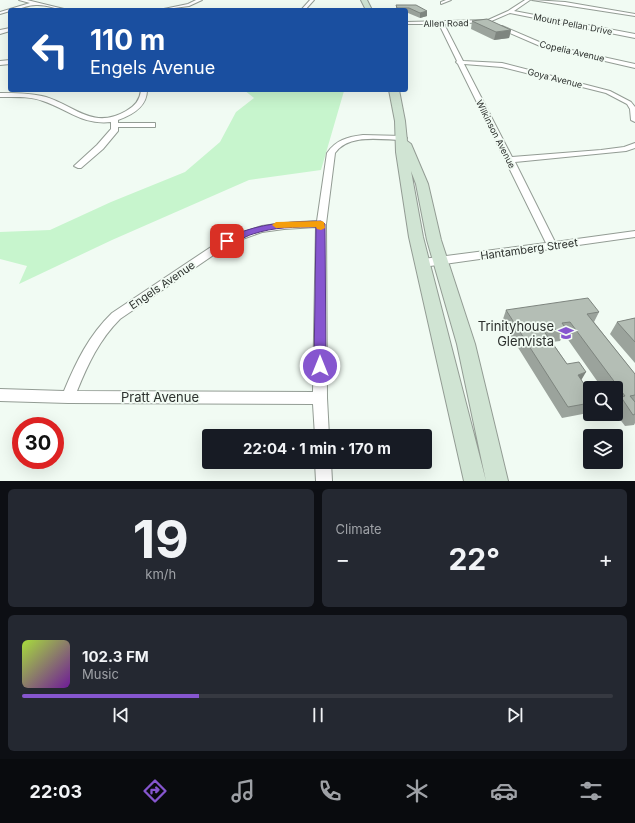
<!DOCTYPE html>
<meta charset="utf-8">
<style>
:root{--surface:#171b24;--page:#242831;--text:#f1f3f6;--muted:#9ea1a6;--line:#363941;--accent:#8656cf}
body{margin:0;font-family:Inter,sans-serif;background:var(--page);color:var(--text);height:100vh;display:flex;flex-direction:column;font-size:15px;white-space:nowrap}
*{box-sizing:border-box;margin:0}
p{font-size:13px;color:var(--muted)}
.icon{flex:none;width:22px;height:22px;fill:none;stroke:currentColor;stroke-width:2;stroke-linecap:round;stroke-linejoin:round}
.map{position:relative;height:481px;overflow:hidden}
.side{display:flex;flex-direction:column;gap:8px;padding:8px;background:#0d0f14;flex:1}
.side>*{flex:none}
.hud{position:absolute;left:8px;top:8px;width:400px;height:84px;border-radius:4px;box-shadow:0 4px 16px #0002;background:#1a4fa0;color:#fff;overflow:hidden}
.buttons{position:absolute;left:583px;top:381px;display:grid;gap:8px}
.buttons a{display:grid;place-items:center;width:40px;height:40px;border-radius:4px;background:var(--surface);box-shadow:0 4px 16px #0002;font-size:20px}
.speed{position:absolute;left:12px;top:417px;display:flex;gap:8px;font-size:20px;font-weight:700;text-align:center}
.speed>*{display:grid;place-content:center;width:52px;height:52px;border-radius:50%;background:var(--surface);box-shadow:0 4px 16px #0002;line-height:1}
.speed .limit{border:6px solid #d22;background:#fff;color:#111}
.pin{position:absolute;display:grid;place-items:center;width:34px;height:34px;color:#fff;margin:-17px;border-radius:8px;box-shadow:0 2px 6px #0006}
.me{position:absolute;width:44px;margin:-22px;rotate:0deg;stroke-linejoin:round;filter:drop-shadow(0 0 3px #0008)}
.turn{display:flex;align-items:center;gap:14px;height:84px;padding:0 16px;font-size:18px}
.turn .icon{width:52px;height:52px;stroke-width:2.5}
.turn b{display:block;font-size:28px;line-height:34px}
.big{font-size:30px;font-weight:700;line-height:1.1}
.side .card{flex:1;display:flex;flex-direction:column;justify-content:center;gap:6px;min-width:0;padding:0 14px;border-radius:6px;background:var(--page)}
.side .dial{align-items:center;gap:0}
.dial b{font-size:52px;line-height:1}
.song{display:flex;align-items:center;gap:12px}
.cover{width:48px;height:48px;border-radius:6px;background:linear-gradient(135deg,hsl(80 70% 55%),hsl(280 70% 35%))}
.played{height:4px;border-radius:2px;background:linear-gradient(90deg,var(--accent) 30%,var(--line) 30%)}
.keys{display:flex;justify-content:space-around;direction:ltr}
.heat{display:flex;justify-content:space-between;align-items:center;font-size:22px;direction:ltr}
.side .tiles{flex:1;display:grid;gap:8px;grid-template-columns:1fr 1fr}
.card:last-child{grid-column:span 2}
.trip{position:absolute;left:202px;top:429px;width:230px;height:40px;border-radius:4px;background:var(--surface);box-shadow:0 4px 16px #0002;font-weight:700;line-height:40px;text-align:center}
.tab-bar{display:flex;height:64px;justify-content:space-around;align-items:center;background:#090b0e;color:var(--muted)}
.tab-bar .icon{width:28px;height:28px}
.tab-bar .on{color:var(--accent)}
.tab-bar b{font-size:18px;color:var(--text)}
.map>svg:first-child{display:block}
</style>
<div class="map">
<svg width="635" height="481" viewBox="0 0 635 481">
<rect width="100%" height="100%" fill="#f1fbf3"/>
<path fill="#c7f5cd" d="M244,90H351L344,91L321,170L249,180L112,240L19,284L27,266L0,259V232L50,230L111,202L185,172L220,142L236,112L254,98Z"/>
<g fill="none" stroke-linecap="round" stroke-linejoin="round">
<g stroke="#939c94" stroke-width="2">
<path id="street" d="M19,0H27L68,10C57,10 46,4 36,5C27,5 19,10 10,10V11L0,14V12L30,3Z
M196,0H202L189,6L159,10L188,4Z
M310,0H314L305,10H301Z
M446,0H451L441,4V2Z
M525,0H530L514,11L635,34V38L510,13L489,22L444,24L463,61L502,63L610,91L631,102L635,107V122L631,120L630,109L627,104L606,93L502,67L464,64L512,157L601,150L624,147L635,143V148L626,151L515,162L555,242L635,231V237L423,267L419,266L418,263L419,260L423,259L546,243L458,64L456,62L457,61L439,24H406V22L488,20L508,11Z
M532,0L565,2L635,14V16Z
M498,26H502L544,44L635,64V68L540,46L498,28Z
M10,28V31L0,34V30Z
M10,60V64L0,65V61Z
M141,90H147C147,107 132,115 118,120V123H155V127H118V131L103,149L81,168H78L74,166L97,145L111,129V122C82,125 69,110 43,101C30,96 14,97 0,97V93C15,93 31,93 46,97C75,106 93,130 126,111C135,106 140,100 141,90Z
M363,135L403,136L407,138L403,140C382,140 349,133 335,153L326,224L327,398L329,436H315L313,404L68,403L0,401V389L64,391C76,362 89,335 112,313L223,239L262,226L284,223L317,221L327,153C336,140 347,137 363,135ZM316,227L313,392L77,391C88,364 99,340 120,319L231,243L262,232L284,229Z
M315,462H331L332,481H316Z"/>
</g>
<g stroke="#939c94" stroke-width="2">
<path id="secondary" d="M361,0H367L372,10H366Z
M389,90H399L405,121L407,141L411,144L428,184L441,240L475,344L508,481H486L457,344L427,240L416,184L411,171L423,237L486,481H464L409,237L396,152L395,121Z"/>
</g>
<use href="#street" fill="#fff" fill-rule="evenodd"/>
<use href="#secondary" fill="#d0e4d3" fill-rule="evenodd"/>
</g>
<path fill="#9ba39c" d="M396,5L427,11V16L420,18L408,13H406V10H396Z
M472,21L511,30L509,38L494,40L471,29Z
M506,310L599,312L594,322L635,374V423L634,425L625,426L616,414V388H602L564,334L560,341L552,342L567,364L581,380L590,393V411L588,413L562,418L502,322Z
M635,318V363L610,334L617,322Z"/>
<path fill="#7e857f" d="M427,11V16L420,18V13Z
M511,30L509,38L494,40L496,32Z
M586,372L579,384L578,375Z"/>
<path fill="#b4beb5" stroke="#7e857f" d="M396,5H416L427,11L420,13L409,8H397Z
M487,19L511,30L496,32L472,21Z
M588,298L599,312L587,314L635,374V395L630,396L635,402V414L633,415L621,397L625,396L570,322L562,323L566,329L556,330L552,325L541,327L567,364L579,362L586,372L578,375L590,393V403L568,407L506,310Z
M635,318V342L617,322Z"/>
<path fill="#8656cf" stroke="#573887" d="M321,221L325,224L326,366L324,369L320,371L316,369L314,366L316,227C295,227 274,227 253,234C245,236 232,246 223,243L222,241C227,236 237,233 244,231C271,222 293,222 321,221Z"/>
<path fill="#f59e0b" d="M321,221L324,222L325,228L321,230L317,229L316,227L276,228L272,225L276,222Z"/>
<defs>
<g id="school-bare" transform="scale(1.2)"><path d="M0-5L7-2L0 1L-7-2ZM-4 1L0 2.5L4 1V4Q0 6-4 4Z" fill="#8656cf" stroke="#f1fbf3" stroke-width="2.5" paint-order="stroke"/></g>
</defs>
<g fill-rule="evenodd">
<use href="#school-bare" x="566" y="333"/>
</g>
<g text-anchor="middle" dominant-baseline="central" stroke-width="3.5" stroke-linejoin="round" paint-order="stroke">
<g font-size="9" fill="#2c302d" stroke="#f1fbf3">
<text transform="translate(446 23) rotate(-1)">Allen Road</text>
<text transform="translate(573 24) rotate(11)">Mount Pellan Drive</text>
<text transform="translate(572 51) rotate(13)">Copelia Avenue</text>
<text transform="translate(555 78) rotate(14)">Goya Avenue</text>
<text transform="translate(496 134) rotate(63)">Wilkinson Avenue</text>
</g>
<g font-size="11" fill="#2c302d" stroke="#f1fbf3">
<text transform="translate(529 249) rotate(-8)">Hantamberg Street</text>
<text transform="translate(162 285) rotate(-34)">Engels Avenue</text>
</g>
<g font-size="13" fill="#2c302d" stroke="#f1fbf3" text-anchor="end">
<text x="554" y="326">Trinityhouse<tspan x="554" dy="15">Glenvista</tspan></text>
</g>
<g font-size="13" fill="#2c302d" stroke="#f1fbf3">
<text x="160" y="397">Pratt Avenue</text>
</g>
</g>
</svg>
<div class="buttons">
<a><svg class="icon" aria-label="search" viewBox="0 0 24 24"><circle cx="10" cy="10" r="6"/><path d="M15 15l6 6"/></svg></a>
<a><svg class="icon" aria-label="layers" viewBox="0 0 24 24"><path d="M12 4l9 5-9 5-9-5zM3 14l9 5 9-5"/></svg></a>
</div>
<div class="speed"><div class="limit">30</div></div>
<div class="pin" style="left:227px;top:241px;background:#d93025"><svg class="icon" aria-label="arrive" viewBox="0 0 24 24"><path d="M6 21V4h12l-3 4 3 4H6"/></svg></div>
<svg class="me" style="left:320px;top:366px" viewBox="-20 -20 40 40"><circle r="17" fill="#8656cf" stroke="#fff" stroke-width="3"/><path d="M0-11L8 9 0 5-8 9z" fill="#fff"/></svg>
<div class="trip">22:04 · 1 min · 170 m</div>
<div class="hud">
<div class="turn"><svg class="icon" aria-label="left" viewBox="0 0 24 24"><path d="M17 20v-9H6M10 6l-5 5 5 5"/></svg><div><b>110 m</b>Engels Avenue</div></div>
</div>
</div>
<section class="side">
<div class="tiles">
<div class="card dial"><b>19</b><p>km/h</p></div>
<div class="card"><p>Climate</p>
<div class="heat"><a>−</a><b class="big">22°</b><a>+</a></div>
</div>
<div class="card">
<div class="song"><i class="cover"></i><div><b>102.3 FM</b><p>Music</p></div></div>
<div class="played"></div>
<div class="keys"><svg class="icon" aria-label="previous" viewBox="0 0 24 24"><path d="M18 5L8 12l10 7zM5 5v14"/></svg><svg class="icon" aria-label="pause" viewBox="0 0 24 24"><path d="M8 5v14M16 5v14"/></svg><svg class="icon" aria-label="next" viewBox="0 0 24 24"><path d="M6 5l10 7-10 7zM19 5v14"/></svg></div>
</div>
</div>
</section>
<nav class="tab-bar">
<b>22:03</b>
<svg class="icon on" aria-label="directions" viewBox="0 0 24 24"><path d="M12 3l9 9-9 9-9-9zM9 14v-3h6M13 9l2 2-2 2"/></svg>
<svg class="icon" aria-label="music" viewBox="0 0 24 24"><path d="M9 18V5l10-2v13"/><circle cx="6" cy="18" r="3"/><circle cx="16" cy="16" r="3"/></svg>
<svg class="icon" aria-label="phone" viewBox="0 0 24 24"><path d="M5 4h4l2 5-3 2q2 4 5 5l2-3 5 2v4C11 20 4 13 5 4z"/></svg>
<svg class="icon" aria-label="climate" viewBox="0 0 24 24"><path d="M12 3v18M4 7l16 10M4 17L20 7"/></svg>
<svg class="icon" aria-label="car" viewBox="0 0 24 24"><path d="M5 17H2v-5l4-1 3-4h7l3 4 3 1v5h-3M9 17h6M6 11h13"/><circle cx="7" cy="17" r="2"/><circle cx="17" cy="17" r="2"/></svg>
<svg class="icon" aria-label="filters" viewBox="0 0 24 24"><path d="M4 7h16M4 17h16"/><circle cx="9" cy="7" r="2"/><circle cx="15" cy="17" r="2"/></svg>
</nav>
